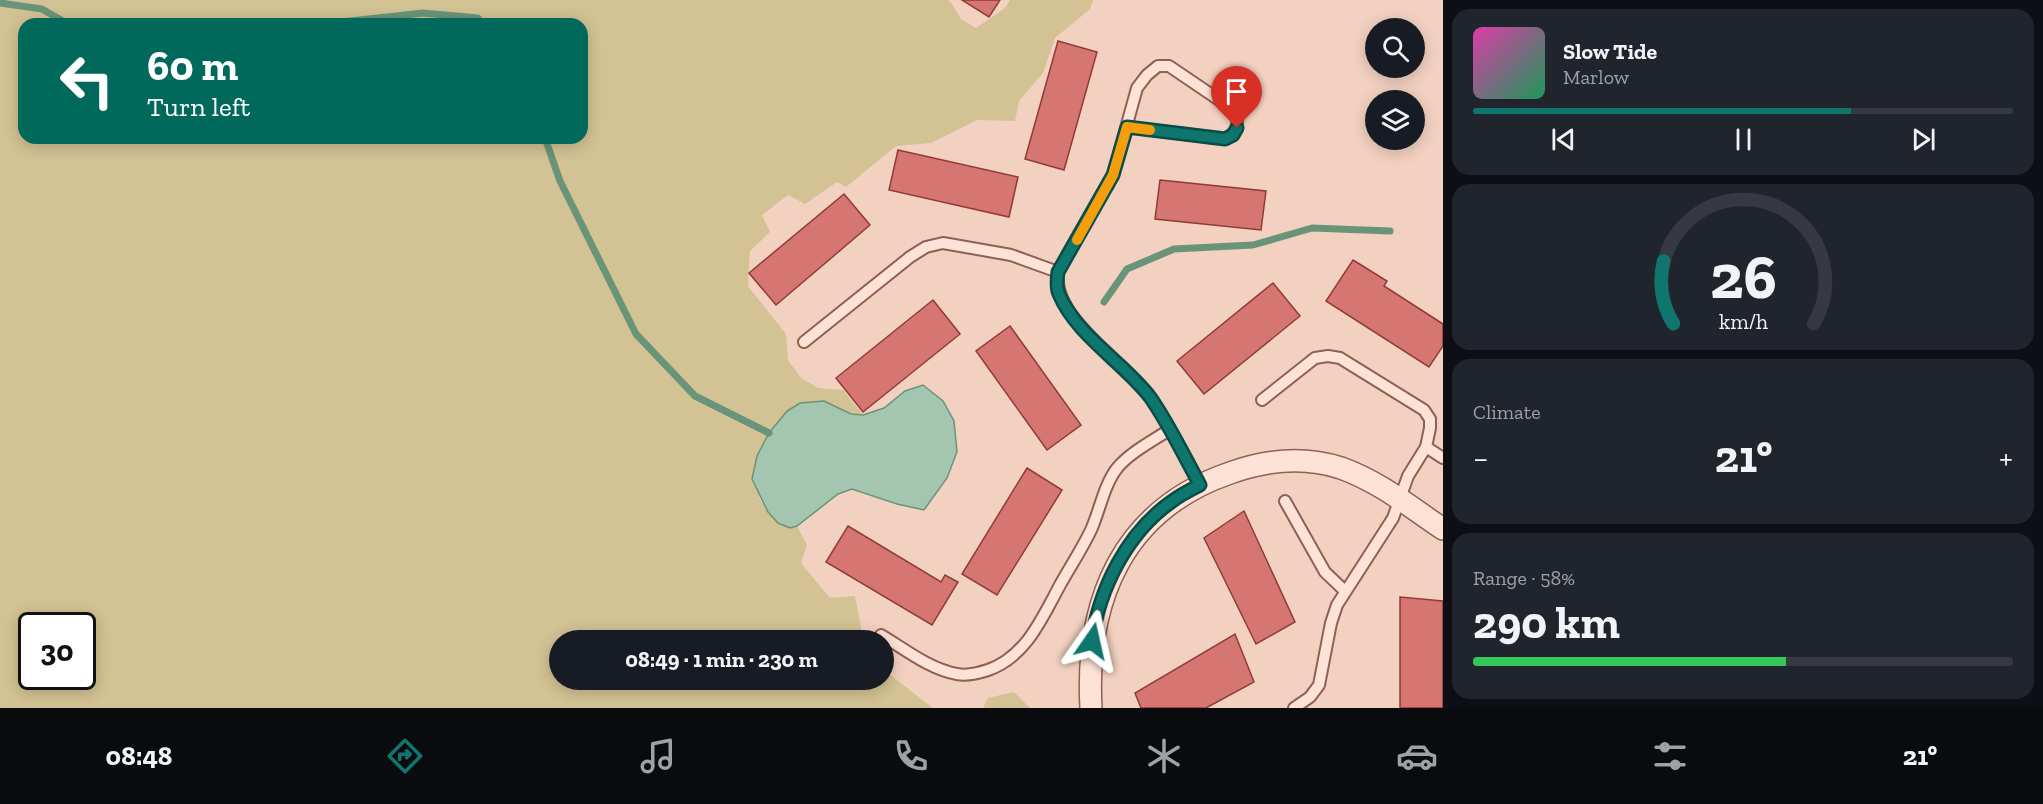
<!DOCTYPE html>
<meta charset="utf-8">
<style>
:root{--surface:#171b24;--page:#20242c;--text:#f1f3f6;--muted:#9ea1a6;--line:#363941;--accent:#0f766e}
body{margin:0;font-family:"Zilla Slab",serif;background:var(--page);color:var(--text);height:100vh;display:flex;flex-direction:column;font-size:22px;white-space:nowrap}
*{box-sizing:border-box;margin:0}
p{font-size:20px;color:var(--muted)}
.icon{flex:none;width:33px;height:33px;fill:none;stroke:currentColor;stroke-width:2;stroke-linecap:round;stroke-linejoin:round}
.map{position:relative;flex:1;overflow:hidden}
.panel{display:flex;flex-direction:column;gap:9px;padding:9px;background:#0d0f14;width:600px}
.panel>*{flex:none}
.banner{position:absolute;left:18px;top:18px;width:570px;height:126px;border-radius:18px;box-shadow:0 3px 15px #0003;background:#00695c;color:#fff;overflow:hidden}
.fabs{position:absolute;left:1365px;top:18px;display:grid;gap:12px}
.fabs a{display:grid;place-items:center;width:60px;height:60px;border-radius:50%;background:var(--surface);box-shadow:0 3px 15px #0003;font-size:30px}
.speed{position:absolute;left:18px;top:612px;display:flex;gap:12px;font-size:30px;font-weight:700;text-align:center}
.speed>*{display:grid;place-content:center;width:78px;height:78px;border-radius:50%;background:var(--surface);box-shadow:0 3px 15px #0003;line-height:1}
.speed .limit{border:3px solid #111;border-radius:9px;background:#fff;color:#111}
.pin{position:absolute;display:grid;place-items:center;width:51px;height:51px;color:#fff;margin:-62px -26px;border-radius:50% 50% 50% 0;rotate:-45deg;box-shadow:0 0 6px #0007}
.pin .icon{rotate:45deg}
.me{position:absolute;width:66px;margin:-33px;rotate:11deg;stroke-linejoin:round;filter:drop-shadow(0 0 4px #0008)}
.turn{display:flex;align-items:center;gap:21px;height:126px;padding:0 30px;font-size:27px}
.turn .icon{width:78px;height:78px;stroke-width:2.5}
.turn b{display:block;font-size:42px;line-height:51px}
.big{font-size:45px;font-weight:700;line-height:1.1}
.panel .card{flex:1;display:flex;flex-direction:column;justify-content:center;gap:9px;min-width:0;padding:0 21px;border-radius:18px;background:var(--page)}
.panel .dial{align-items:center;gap:0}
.dial svg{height:156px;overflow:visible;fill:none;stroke:var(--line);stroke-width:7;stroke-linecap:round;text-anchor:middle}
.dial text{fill:var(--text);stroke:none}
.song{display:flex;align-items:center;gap:18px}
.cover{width:72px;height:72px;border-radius:9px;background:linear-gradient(135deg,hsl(320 70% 55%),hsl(150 70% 35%))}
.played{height:6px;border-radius:3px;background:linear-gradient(90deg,var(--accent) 70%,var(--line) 70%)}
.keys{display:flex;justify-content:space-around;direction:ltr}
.heat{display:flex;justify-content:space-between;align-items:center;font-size:33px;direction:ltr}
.charge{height:9px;border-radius:4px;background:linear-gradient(90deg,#34c759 58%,var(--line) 0)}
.trip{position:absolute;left:549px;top:630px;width:345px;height:60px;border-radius:30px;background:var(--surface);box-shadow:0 3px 15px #0003;font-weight:700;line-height:60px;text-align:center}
.tabs{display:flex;height:96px;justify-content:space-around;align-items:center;background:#090b0e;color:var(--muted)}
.tabs .icon{width:42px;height:42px}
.tabs .selected{color:var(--accent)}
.tabs b{font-size:27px;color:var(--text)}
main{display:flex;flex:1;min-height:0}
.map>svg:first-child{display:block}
</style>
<main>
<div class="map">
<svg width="1443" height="708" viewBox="0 0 1443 708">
<rect width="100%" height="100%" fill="#f3d1c0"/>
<path fill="#d3c293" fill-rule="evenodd" d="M0,0H948L952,4L961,19L976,28L1005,8L1010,0H1093L1090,9L1055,38L1043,73L1019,101L1015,121L977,120L931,143L896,146L846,187L837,182L805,204L788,195L762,215L770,232L750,251L748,286L786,334L788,360L801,378L818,388L843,390L863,415C829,414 825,388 787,412L759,498C768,512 775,522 790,528L797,526L807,545L801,563L830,598L855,596L863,638L866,640H560V680H884V670L933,708H0ZM24,24H582V138H24ZM32,626H82V676H32Z
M1014,692L1030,708H983L988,698Z"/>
<path fill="#a4c5af" stroke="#69947a" stroke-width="1.5" d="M923,385L943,401L954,421L957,452L947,478L924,510L897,504L852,489L838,494L797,526L790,528L778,523L768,512L752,479L757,456L769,433L787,411L800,403L824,401L851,414L863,415L884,408L905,391Z"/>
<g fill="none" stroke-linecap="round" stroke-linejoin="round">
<path stroke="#69947a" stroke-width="7" d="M0,3L42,9L68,24
M323,24L423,13L478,18L482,24
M545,138L560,181L636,334L695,396L769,433
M1104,302L1127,269L1174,249L1253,245L1312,228L1390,231"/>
</g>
<path fill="#d67672" stroke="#913b38" stroke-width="1.5" d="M962,0H1000L989,17Z
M1058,41L1097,52L1064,170L1025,159Z
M898,150L1018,177L1009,217L889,190Z
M1160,180L1266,191L1261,230L1155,219Z
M844,194L870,225L776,305L749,273Z
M1353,260L1387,281L1384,286L1443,324V346L1429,367L1326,301Z
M1273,283L1300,316L1204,394L1177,361Z
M933,300L960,334L863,412L836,378Z
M1010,326L1081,425L1047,450L976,351Z
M1027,468L1062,490L997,595L962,574Z
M1244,511L1295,622L1256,644L1204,538Z
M848,526L941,582L945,575L958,582L932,625L826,562Z
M1400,597L1443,601V708H1400Z
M1235,634L1254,682L1206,708H1141L1135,693Z"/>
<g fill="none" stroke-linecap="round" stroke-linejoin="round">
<g stroke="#8f5f56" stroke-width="14">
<path id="lane" d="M1058,272L1113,175L1137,88L1147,75L1158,66H1169L1234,110C1240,123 1238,132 1225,139L1127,127
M804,342L910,257L926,247L943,243L1011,255L1058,272C1051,317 1125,363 1150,397C1169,424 1184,456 1200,485
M1262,400L1315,358L1328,356L1340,358L1424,410L1430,419V428L1426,447L1408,476L1393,518L1337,605L1331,623L1319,685L1310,697L1294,708
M1426,447L1443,458
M1285,501L1325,572L1345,591
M881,635C905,649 929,669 957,674C967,676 979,673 988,670C1026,657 1042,618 1060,585C1070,567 1082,549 1091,530C1100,510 1104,484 1118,467C1131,452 1152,441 1169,430"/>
</g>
<g stroke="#8f5f56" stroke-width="24">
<path id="street" d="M1091,708C1085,601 1122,510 1230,473C1266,460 1304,456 1341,468C1380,482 1410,507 1443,529"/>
</g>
<use href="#lane" stroke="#fde2d5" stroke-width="10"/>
<use href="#street" stroke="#fde2d5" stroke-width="21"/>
</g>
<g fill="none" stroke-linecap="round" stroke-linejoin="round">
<g stroke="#0a4d48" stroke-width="15">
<path id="route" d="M1092,641C1099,589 1127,533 1171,502C1180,495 1190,490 1200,485C1184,456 1169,424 1150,397C1124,363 1076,335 1059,294C1056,287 1057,279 1058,272L1113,175L1127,127L1225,139L1233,135L1237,128"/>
</g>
<use href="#route" stroke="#0f766e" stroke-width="10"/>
<path stroke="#f59e0b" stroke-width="10" d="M1077,240L1113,175L1127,127L1150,130"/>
</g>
</svg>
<div class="fabs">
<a><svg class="icon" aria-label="search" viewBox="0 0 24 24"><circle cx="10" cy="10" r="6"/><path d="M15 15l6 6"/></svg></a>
<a><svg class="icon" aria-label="layers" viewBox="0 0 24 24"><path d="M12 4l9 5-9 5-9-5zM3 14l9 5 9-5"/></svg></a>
</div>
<div class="speed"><div class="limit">30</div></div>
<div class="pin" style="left:1237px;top:128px;background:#d93025"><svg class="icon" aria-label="arrive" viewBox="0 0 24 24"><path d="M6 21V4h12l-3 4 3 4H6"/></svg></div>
<svg class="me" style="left:1092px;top:641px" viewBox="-20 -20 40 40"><path d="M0-17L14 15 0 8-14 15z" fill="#0f766e" stroke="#fff" stroke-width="4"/></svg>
<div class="trip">08:49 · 1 min · 230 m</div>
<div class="banner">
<div class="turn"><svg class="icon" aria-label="left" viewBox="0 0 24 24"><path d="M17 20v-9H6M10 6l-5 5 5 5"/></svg><div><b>60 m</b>Turn left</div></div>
</div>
</div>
<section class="panel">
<div class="card">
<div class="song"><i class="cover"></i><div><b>Slow Tide</b><p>Marlow</p></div></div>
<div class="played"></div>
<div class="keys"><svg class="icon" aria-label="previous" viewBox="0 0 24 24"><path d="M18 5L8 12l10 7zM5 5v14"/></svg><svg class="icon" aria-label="pause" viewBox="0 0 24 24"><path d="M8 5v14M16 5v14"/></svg><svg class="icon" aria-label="next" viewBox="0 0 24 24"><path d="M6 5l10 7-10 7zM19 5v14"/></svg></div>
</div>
<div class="card dial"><svg viewBox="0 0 100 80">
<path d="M14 69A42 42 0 1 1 86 69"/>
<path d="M14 69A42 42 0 0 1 9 37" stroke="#0f766e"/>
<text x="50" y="56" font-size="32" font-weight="700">26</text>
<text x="50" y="72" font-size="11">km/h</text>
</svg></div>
<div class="card"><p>Climate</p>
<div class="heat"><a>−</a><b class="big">21°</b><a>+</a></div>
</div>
<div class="card"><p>Range · 58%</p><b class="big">290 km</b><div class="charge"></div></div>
</section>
</main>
<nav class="tabs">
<b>08:48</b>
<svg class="icon selected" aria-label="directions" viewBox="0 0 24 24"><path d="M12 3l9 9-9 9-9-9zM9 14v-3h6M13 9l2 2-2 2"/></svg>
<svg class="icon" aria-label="music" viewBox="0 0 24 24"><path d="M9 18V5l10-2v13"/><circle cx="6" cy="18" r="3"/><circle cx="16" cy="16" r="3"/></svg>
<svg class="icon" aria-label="phone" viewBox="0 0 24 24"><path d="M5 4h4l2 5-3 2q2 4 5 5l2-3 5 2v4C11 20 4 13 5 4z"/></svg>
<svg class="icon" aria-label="climate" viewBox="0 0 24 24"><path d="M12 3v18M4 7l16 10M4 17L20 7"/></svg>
<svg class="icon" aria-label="car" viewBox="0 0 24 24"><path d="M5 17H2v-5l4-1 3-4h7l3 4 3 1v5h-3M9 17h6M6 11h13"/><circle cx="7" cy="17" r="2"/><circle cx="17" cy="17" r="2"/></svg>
<svg class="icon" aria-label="filters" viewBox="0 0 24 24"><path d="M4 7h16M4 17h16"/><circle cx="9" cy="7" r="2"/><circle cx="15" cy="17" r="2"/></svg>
<b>21°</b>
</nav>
